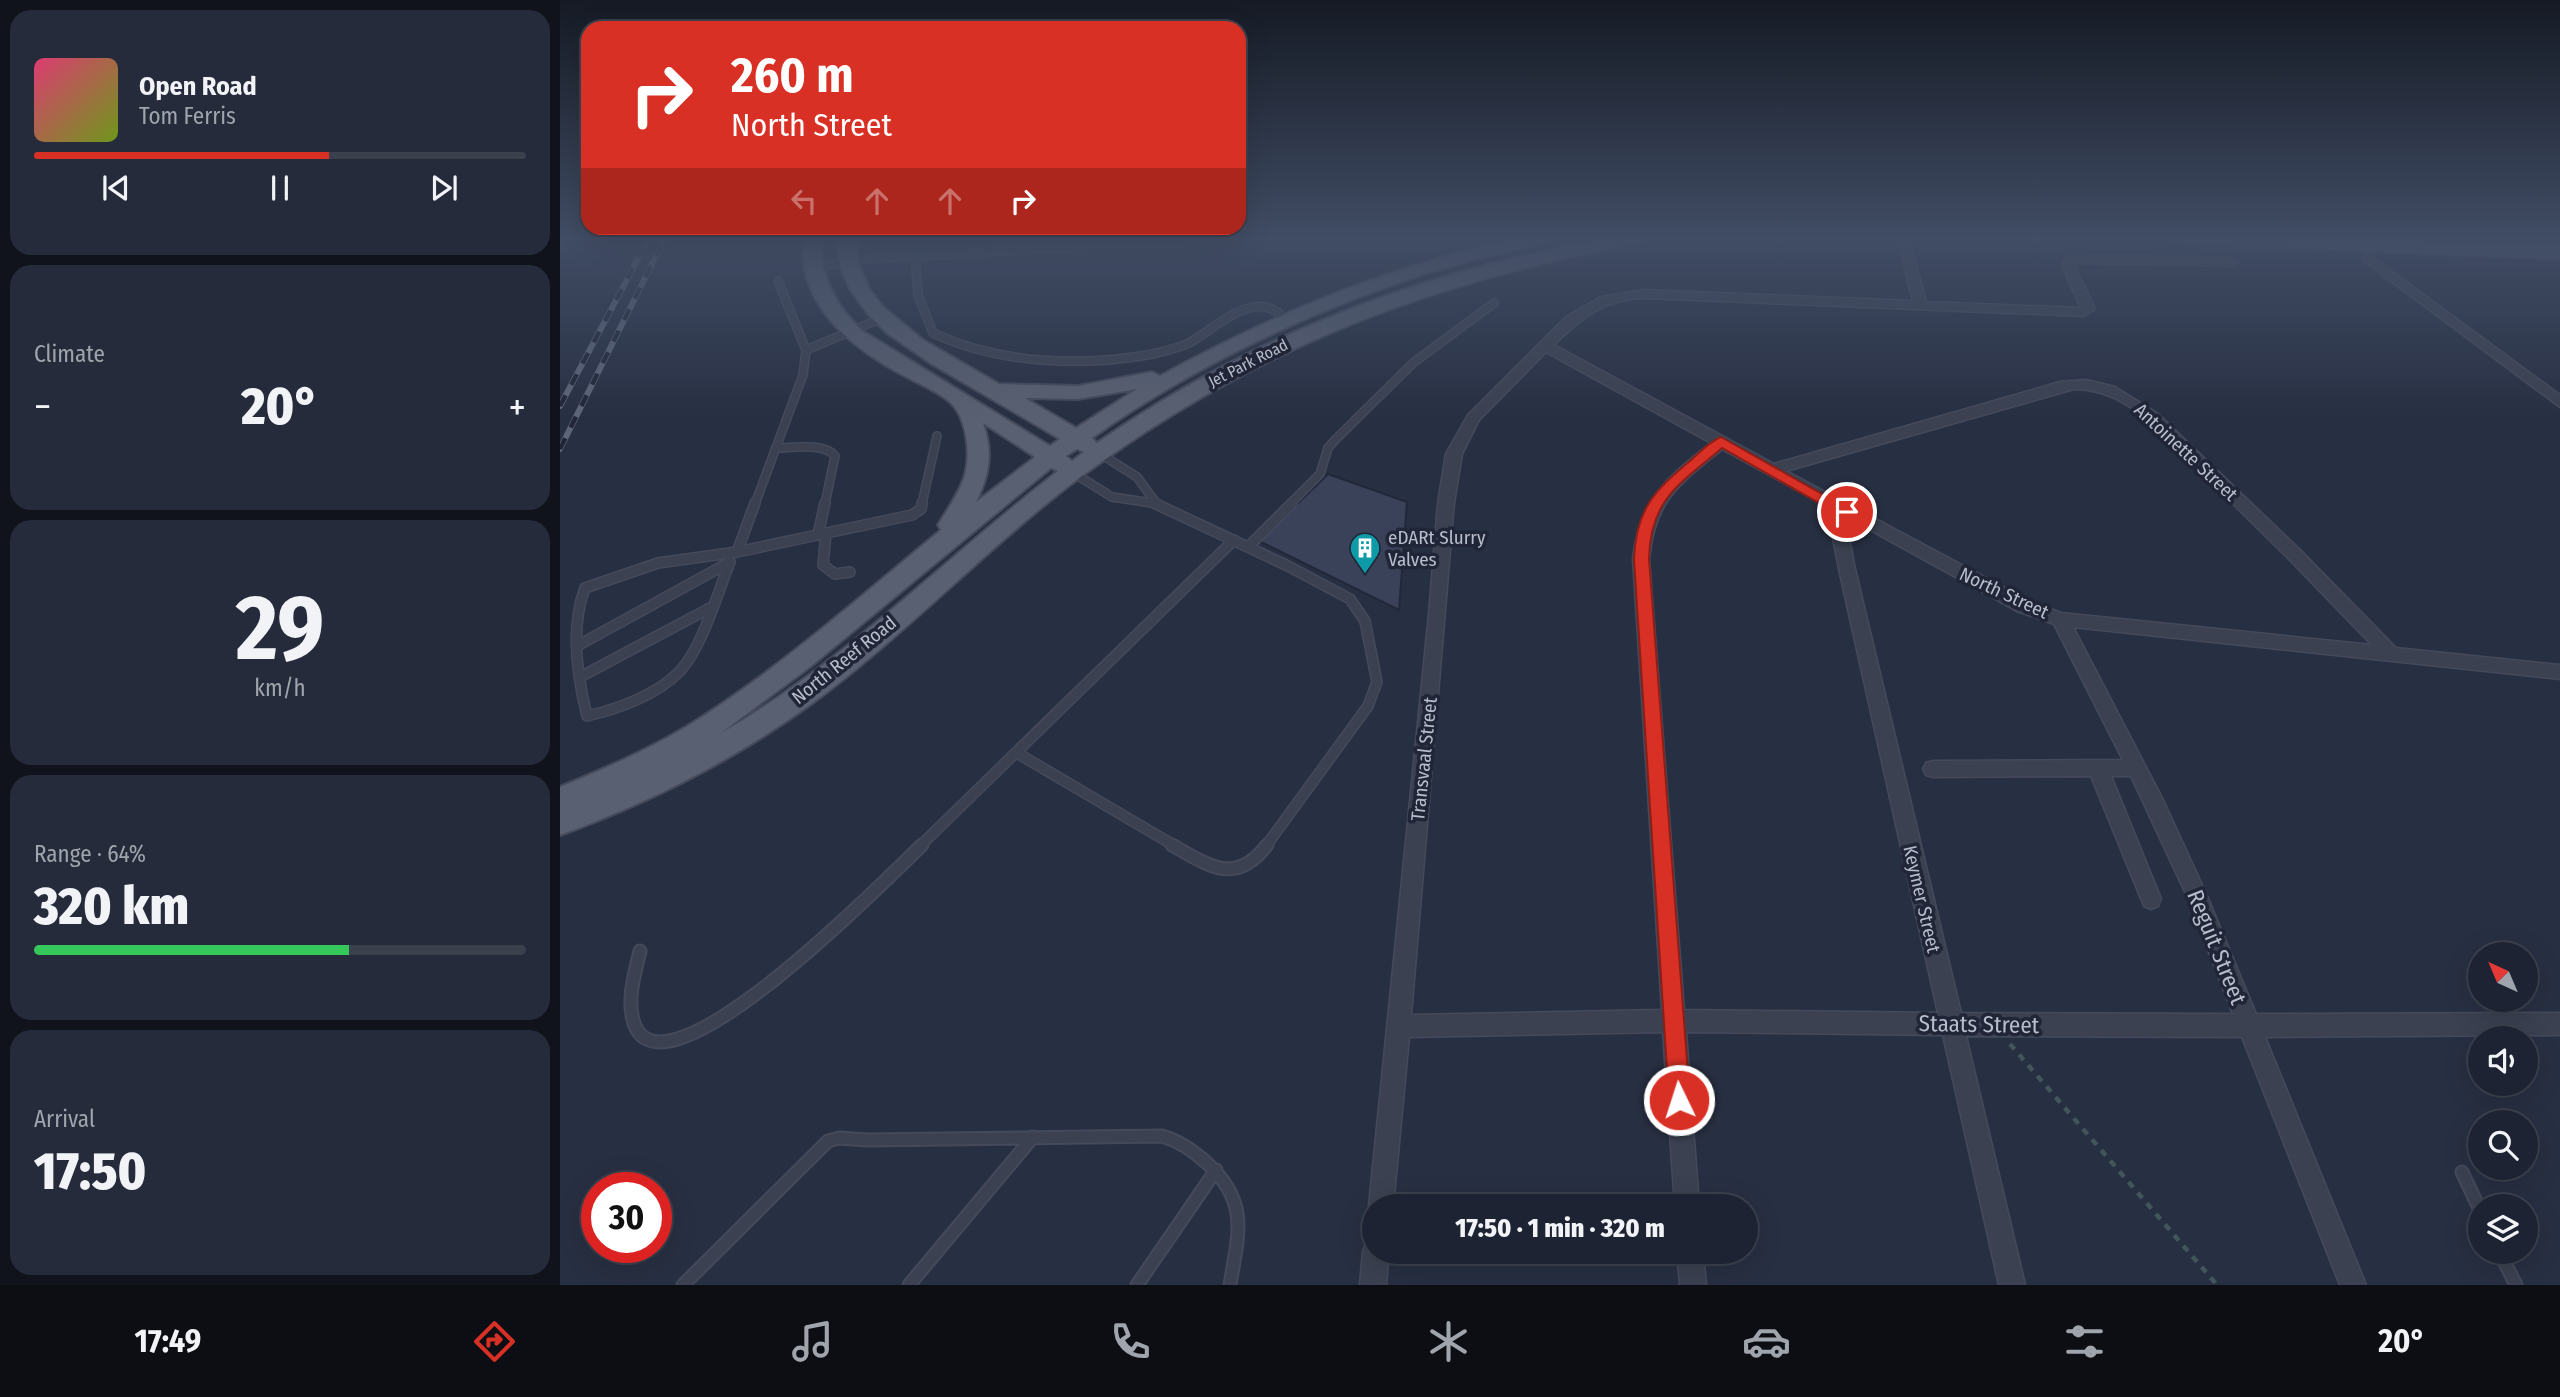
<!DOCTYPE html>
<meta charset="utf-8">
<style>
:root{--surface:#1d2332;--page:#252b3a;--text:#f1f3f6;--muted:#a0a4ac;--line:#3b404d;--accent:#d93025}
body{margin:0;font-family:"Fira Sans Condensed",sans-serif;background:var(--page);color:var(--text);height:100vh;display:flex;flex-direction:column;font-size:26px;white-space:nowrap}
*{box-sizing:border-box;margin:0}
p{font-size:23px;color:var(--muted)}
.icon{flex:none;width:38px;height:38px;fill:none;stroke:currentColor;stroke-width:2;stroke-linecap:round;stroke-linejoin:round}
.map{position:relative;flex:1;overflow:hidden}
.side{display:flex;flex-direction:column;gap:10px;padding:10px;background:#10131c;width:560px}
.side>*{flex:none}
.guide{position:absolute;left:21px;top:21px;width:665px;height:214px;border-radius:21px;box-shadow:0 7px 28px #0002,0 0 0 2px var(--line);background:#d93025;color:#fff;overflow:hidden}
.needle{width:46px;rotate:316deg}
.fabs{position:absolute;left:1908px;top:942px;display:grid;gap:14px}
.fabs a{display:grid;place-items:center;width:70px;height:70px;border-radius:50%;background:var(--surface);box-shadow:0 7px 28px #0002,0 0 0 2px var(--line);font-size:35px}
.speed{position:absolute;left:21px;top:1172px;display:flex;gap:14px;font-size:35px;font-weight:700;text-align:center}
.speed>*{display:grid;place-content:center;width:91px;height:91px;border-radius:50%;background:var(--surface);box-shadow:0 7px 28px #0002,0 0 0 2px var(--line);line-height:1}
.speed .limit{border:10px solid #d22;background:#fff;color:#111}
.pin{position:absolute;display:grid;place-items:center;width:60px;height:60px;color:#fff;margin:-30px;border:4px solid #fff;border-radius:50%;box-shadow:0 2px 7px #0007}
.me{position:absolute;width:77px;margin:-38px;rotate:356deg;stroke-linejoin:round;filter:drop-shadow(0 0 5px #0008)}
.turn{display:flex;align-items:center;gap:24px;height:147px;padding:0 35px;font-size:32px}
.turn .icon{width:91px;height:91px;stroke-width:2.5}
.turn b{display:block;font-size:49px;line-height:60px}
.lanes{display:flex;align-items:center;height:66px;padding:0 35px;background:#0003;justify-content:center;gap:35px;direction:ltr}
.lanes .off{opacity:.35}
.big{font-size:52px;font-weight:800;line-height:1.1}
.side .widget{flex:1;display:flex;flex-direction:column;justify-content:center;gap:10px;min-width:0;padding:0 24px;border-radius:21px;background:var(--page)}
.side .dial{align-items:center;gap:0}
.dial b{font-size:91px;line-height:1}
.song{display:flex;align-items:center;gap:21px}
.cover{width:84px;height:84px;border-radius:10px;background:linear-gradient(135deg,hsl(340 70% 55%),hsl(80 70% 35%))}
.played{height:7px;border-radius:4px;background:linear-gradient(90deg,var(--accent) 60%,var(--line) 60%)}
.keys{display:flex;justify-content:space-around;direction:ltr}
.heat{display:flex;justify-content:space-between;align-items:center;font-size:38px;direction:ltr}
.charge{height:10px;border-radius:5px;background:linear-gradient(90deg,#34c759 64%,var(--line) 0)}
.trip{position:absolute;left:802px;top:1194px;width:396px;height:70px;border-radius:35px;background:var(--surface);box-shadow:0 7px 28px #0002,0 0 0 2px var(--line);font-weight:800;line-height:70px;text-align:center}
.tabs{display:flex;height:112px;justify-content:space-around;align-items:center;background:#0c0e14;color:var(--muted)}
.tabs .icon{width:49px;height:49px}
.tabs .selected{color:var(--accent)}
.tabs b{font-size:32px;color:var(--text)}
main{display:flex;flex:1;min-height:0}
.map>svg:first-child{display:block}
</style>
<main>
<section class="side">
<div class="widget">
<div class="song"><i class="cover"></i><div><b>Open Road</b><p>Tom Ferris</p></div></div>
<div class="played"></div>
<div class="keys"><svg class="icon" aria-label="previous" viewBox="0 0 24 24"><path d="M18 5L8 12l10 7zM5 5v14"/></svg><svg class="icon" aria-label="pause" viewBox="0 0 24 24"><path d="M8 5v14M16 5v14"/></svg><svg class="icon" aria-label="next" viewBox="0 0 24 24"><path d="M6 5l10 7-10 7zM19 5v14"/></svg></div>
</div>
<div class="widget"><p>Climate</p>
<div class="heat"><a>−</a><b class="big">20°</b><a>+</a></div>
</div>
<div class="widget dial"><b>29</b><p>km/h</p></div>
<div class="widget"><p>Range · 64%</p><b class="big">320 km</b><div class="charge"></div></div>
<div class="widget"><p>Arrival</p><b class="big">17:50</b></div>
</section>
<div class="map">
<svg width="2000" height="1285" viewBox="0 0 2000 1285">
<rect width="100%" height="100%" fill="#272f42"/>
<path fill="#394258" stroke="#222839" stroke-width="2" d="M768,474L847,502L839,610L699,541Z"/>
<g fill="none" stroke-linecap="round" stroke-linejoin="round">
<g stroke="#454a5b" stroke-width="10">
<path id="service-far2" d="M355,255L358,295L373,333C439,364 522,367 593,354C605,351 618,348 629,343C651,331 678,303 706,307C715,309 721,315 728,321
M254,268L289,260L674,238
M246,350L322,318
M217,448C233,448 264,442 275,456L265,504
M539,453L577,477L596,503
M512,472L552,497L599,504
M195,504L243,375L246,350L218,281
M362,504L377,436
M730,504L760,474L768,448L775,440L853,363L934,303"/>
</g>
<g stroke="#454a5b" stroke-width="12">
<path id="service-far1" d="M195,503L177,552L352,515L361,509L362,503
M594,503L728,566L790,599L805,621L817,682L808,706L706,846
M266,533L263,565L275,574L290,572
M258,535L265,503
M688,547L732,503
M170,562C157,594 143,646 120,671C97,695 58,709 27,716C17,676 10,627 25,588L98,563L177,552
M17,646L170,562
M20,677L150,608
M457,753L615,846
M360,846L674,540"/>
</g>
<g stroke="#454a5b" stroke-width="15">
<path id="service" d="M612,845C649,866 676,886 707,845
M80,951C75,972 67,998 73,1020C98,1115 333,872 362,845
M1902,1172L1920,1210
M1939,1251L1956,1285
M123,1285L268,1141L279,1138L308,1140L602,1136C620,1141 635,1152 648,1164C690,1203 678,1235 670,1285
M349,1285L473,1137
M577,1285L656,1170"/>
</g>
<g stroke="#454a5b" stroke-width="3">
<path id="minor" d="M1337,238H1349L1366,302L1521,308L1503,268L1504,259L1510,255L1672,258L1678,262L1672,266L1516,263L1515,268L1535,309L1524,316L1084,298C1044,299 1021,318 994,345L1214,464L1500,382L1526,380L1555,387L1598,414L1740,550L1836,648L2000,665V679L1513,627L1603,800L1647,896L1696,1014L2000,1013V1035L1705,1037L1806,1285H1780L1682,1037L1406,1036L1465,1285H1439L1383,1035L1126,1032L1139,1206H1115L1103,1032L849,1037L833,1206H814L812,1215L809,1206L869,614L878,503L886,454L908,415L1006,317L1041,297L1084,290L1353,301ZM986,352L1151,443C1107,478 1079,500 1073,559L1102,1010L851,1015L894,503L902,454L919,420ZM1514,389C1544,389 1565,402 1588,420L1728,558L1812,645L1501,613L1469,601L1226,471ZM1162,449L1279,513L1272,533L1279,569L1378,1013L1124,1010L1089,559C1095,499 1119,485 1162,449ZM1292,520L1457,611L1494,624L1563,760L1373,761L1366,763L1363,769L1366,775L1373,777L1531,776L1584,906L1591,909L1598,906L1601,899L1551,776H1571L1627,896L1673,1014L1401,1013L1295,569L1288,533Z
M1808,254L2000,395V407L1804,261L1802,258Z
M814,1239V1251H829L826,1285H800L803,1251L807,1242Z
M1117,1251H1143L1146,1285H1120Z"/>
</g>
<g stroke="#454a5b" stroke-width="4">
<path id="primary" d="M244,238H262C258,276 277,308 304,332L490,446L500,439L372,364L327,333L308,314L290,289L280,265L277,238H295L299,265L309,289L322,306L363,340L439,384L518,386L592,372L600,376C690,327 782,286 880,258C916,247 952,236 989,238L986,242C943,253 900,262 857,276C742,315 631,368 532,438L537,443C663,355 806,294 955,258C998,248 1041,236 1086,238L1077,243C865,284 697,347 522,476C440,537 369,611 289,675C204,744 103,798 0,835V787C43,769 86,751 126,727C217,671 298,598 381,530L378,525C387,510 398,495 404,478C411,457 408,419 390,402C376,390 355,382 339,373C289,345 236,303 244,238ZM577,389L516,428L465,398L518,399ZM423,423L475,457L416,502C430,475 433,451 423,423ZM517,449L524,452L512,461L506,456ZM491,468L498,471C385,558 285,662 161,733L250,667Z
M1614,238H1755L2000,247V259L1623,243Z"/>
</g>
<path stroke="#42555a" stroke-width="4.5" stroke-dasharray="7 7" stroke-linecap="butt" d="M1450,1044L1657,1285"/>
<use href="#service-far2" stroke="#3b4151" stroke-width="7"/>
<use href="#service-far1" stroke="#3b4151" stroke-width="9"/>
<use href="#service" stroke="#3b4151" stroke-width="11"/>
<use href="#minor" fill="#3b4151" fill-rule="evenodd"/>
<use href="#primary" fill="#596071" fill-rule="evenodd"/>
<g stroke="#5d6578" stroke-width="6">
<path id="rail" d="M0,406L89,238
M0,449L105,238"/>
</g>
<use href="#rail" stroke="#202637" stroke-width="4.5" stroke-dasharray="12" stroke-linecap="butt"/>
</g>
<linearGradient id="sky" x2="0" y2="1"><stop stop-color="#151a24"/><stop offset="0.57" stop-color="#414d65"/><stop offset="1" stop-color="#414d65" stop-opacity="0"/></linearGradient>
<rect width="2000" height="418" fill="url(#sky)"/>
<path fill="#d93025" stroke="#8d1f18" stroke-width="2" d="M1161,437L1294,512L1287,517L1282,516L1162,448C1120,484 1090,499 1089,559L1130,1100L1127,1108L1119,1111L1112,1108L1109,1100L1074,559C1076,509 1094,491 1131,460C1140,452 1150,441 1161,437Z"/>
<defs>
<g id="building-pin" transform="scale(1.575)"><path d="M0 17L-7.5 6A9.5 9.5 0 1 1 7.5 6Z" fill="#0f9aa8" stroke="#202637"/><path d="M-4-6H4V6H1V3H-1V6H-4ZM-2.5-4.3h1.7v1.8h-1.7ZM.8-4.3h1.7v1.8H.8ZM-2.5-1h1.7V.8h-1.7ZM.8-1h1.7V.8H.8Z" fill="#fff"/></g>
</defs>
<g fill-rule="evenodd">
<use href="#building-pin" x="805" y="548"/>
</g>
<g text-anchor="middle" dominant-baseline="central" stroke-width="7" stroke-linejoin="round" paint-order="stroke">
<g font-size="16" fill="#b8bdcb" stroke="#202637">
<text transform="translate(688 363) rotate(-27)">Jet Park Road</text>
</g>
<g font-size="19" fill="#b8bdcb" stroke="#202637">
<text transform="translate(1626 452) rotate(43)">Antoinette Street</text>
<text transform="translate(1444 593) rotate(25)">North Street</text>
<text transform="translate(284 660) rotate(-39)">North Reef Road</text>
<text transform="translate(864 759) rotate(-84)">Transvaal Street</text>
<text transform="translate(1362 899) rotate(77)">Keymer Street</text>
</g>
<g font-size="19" fill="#b8bdcb" stroke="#202637" text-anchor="start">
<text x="828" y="537">eDARt Slurry<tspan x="828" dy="22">Valves</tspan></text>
</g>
<g font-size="23" fill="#b8bdcb" stroke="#202637">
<text transform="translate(1657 947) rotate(68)">Reguit Street</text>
<text transform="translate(1419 1024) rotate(1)">Staats Street</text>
</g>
</g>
</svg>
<div class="fabs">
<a><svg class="needle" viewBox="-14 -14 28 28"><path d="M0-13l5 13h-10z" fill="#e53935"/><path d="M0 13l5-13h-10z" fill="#a0a4ac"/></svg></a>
<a><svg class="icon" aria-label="sound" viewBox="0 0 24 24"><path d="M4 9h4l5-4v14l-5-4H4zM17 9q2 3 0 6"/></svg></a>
<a><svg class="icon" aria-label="search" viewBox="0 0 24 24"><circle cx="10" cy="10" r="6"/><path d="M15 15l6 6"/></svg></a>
<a><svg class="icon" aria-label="layers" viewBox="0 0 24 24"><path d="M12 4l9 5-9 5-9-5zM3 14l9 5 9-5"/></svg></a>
</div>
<div class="speed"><div class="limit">30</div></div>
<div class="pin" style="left:1287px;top:512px;background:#d93025"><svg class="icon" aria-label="arrive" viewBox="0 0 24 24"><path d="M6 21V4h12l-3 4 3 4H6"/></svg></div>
<svg class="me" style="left:1119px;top:1100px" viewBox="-20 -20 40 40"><circle r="17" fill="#d93025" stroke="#fff" stroke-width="3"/><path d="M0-11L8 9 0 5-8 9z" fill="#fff"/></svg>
<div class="trip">17:50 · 1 min · 320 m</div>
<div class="guide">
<div class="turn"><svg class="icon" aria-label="right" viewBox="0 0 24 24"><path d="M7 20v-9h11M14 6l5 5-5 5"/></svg><div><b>260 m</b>North Street</div></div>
<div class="lanes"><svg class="icon off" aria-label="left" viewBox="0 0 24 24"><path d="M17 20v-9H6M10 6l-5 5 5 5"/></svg><svg class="icon off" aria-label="ahead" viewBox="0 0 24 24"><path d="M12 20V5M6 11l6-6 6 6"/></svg><svg class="icon off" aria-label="ahead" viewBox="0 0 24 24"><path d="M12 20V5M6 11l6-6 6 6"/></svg><svg class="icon" aria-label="right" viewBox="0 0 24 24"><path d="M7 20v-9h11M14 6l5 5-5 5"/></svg></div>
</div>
</div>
</main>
<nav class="tabs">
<b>17:49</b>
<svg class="icon selected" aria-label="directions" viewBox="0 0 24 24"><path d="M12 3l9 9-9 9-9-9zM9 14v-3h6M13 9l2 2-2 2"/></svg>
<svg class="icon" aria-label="music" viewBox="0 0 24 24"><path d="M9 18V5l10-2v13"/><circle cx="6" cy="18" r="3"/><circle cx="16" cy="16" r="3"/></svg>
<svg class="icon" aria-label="phone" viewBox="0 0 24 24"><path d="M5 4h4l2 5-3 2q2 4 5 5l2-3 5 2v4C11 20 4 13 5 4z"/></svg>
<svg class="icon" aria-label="climate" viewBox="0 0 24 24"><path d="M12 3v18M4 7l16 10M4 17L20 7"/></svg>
<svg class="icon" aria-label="car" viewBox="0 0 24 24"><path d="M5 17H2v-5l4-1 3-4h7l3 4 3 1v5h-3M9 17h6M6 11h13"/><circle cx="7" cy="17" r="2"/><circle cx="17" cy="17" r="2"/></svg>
<svg class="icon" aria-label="filters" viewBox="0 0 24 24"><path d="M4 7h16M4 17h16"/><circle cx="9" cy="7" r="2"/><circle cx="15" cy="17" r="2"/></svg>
<b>20°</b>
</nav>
